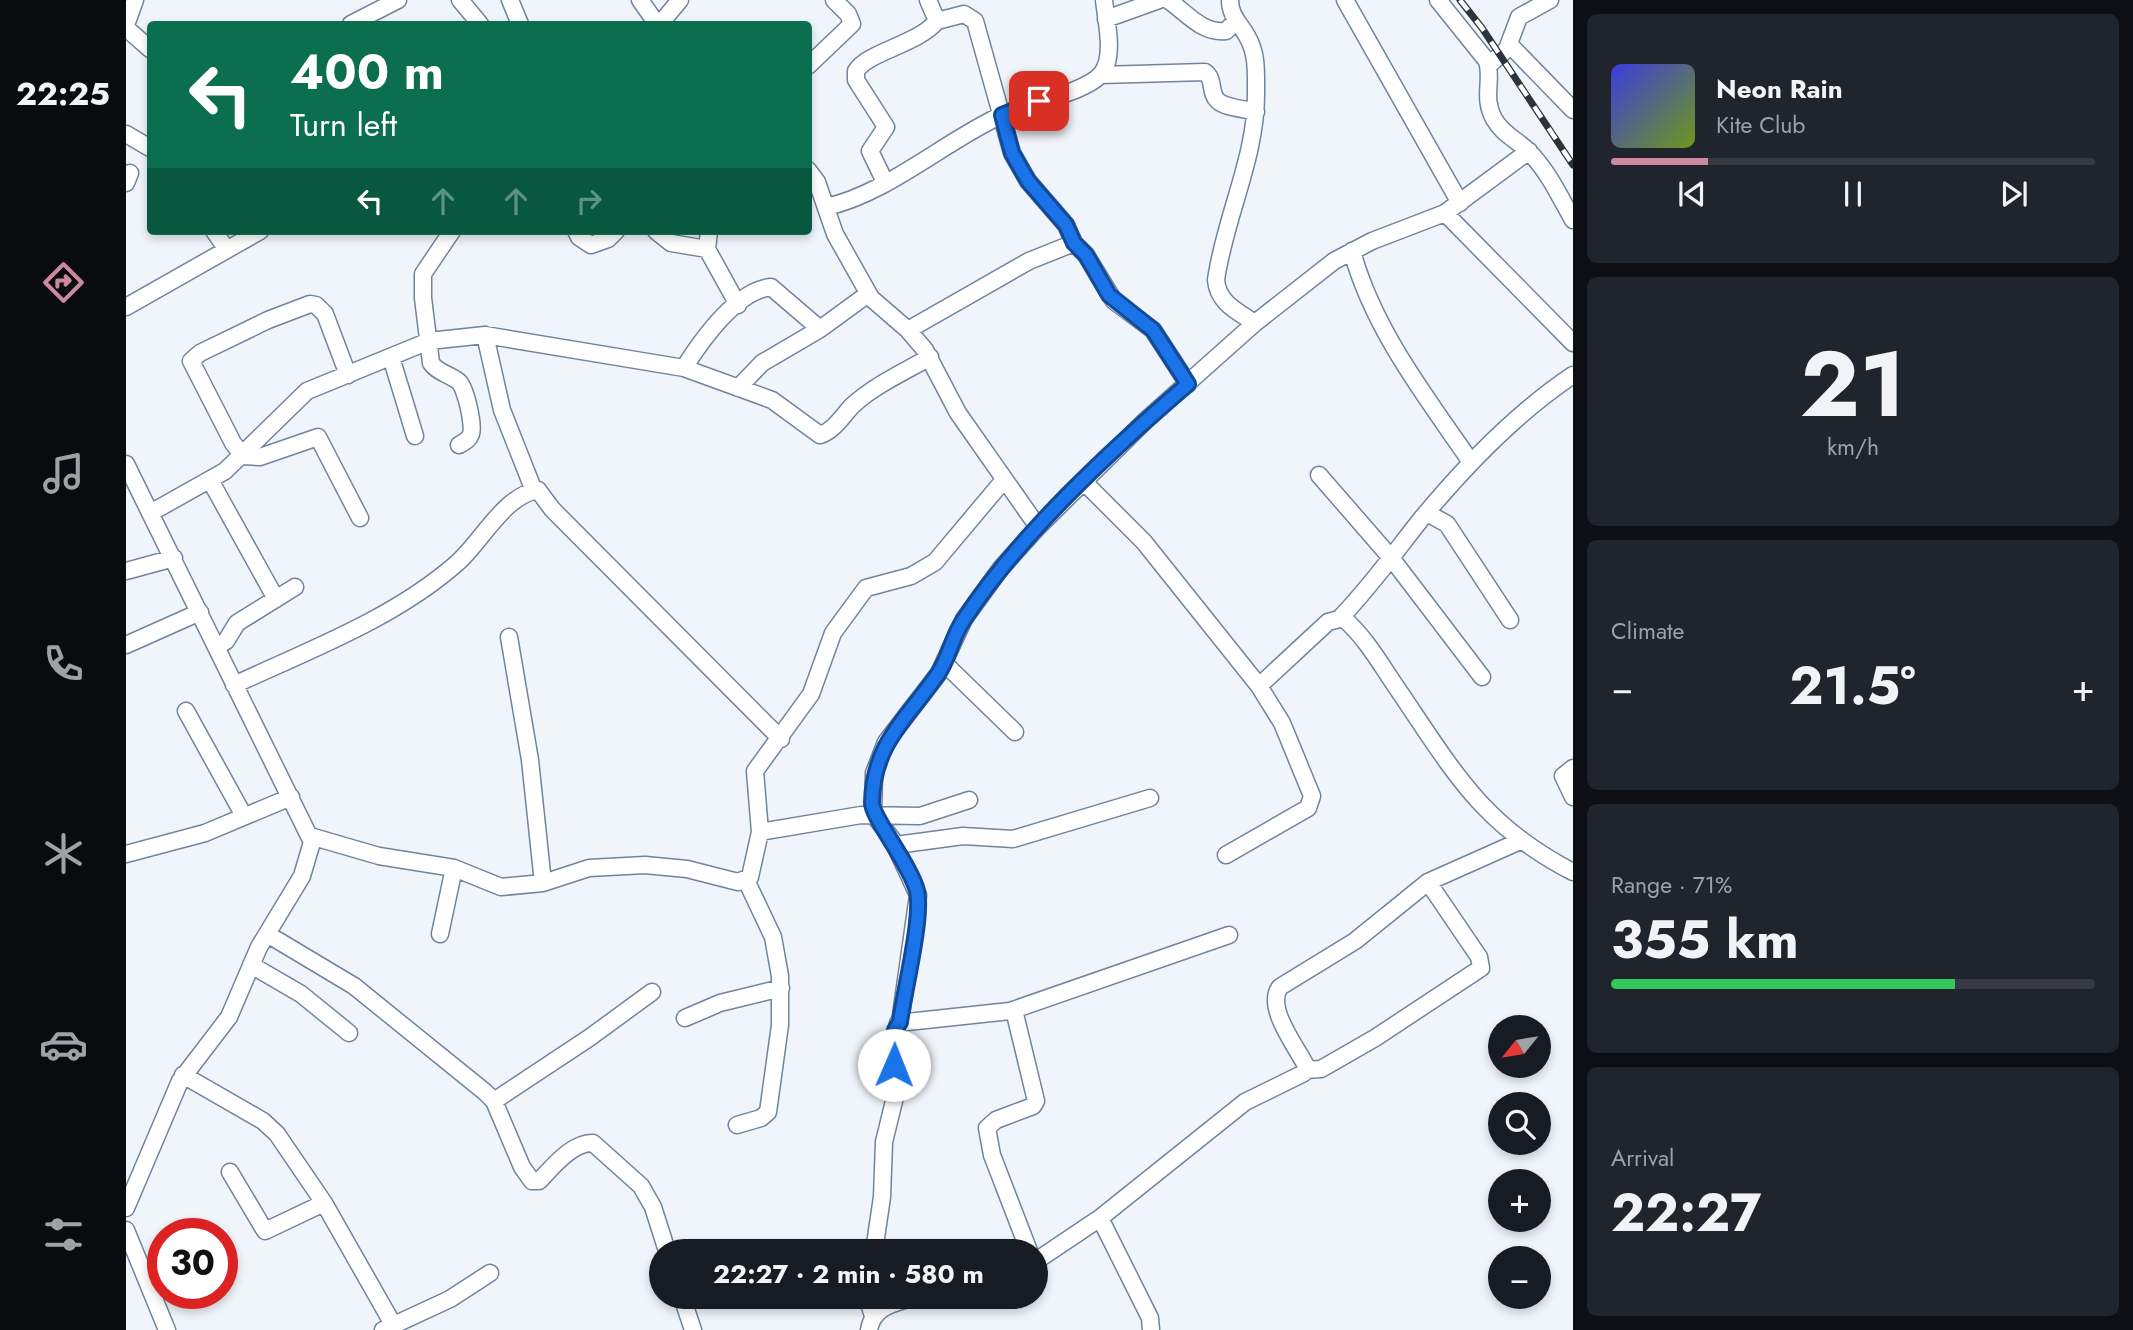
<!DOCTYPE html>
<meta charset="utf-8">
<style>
:root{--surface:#171b24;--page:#20242c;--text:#f1f3f6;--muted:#9ea1a6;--line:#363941;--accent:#ce889e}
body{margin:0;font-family:Jost,sans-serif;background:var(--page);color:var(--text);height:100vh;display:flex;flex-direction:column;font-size:26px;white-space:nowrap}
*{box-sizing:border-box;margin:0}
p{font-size:23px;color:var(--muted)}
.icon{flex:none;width:38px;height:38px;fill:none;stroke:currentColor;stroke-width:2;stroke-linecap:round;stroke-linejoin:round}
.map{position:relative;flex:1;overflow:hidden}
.details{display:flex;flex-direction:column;gap:14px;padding:14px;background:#0d0f14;width:560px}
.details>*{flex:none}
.banner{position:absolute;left:21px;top:21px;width:665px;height:214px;border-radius:7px;box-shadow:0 4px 10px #0003;background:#0b6e4f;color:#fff;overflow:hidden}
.needle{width:46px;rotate:240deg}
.buttons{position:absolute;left:1362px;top:1015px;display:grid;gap:14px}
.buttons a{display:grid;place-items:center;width:63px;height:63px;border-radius:50%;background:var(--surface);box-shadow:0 4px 10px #0003;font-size:35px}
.speed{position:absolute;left:21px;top:1218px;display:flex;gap:14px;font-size:35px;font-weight:700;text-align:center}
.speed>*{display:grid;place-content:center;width:91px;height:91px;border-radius:50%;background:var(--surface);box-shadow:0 4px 10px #0003;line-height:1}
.speed .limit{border:10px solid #d22;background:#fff;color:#111}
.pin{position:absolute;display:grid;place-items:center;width:60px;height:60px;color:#fff;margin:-30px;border-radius:14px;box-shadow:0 4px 10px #0006}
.me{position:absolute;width:77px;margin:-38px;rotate:1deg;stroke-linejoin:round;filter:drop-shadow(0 0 5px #0008)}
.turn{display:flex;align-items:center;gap:24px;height:147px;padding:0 28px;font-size:32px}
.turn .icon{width:91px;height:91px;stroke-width:2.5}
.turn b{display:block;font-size:49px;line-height:60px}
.lanes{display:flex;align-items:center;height:66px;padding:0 28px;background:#0003;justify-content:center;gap:35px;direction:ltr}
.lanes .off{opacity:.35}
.big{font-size:52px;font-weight:700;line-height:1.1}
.details .widget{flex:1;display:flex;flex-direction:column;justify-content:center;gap:10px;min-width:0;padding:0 24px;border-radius:10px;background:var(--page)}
.details .dial{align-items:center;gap:0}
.dial b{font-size:91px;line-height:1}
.song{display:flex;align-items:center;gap:21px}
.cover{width:84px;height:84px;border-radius:10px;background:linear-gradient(135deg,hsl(240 70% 55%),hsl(80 70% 35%))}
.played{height:7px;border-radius:4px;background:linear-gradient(90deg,var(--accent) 20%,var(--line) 20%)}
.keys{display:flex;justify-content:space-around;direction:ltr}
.heat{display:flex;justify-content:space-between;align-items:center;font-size:38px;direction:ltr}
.charge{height:10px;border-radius:5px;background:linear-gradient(90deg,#34c759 71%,var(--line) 0)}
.trip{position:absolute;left:523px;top:1239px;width:399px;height:70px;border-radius:35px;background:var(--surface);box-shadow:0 4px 10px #0003;font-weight:700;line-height:70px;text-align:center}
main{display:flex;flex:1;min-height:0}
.dock{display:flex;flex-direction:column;width:126px;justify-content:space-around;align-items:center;background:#090b0e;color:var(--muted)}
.dock .icon{width:49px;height:49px}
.dock .on{color:var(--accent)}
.dock b{font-size:32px;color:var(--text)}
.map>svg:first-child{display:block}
</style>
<main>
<nav class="dock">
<b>22:25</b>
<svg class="icon on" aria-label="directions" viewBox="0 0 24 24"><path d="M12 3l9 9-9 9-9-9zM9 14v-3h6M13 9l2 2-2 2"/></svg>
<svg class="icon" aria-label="music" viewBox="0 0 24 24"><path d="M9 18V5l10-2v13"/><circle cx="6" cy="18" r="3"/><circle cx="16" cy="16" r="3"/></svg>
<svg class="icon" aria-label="phone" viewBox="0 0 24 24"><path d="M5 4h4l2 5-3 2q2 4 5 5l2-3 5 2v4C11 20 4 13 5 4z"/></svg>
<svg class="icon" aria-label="climate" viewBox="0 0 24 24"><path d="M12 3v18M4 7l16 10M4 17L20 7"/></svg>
<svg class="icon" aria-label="car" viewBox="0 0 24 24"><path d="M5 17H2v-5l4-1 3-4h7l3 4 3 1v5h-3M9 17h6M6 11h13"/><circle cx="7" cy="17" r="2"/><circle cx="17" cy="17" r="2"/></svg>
<svg class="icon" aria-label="filters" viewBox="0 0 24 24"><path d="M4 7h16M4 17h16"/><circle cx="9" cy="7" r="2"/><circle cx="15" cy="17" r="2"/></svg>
</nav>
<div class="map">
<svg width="1447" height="1330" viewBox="0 0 1447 1330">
<rect width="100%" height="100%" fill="#f0f5fb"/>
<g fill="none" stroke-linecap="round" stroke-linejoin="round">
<g stroke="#70849e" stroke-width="19">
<path id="minor" d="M334,0L354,24
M384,0L394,24
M514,0L531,24
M802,0L811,21L838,14L849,21L886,153L902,181L940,225L948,243
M1042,0C1060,12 1076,34 1100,31L1110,21
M1104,0C1104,17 1115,24 1122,38C1131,54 1130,72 1130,91C1131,157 1099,216 1090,280C1092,303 1111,311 1129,323
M1219,0L1334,203
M1312,0L1361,61C1367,81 1356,97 1368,119C1377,135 1392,140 1403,152C1422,171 1434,197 1447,220
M980,19L1033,0
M225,24L272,0
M534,24L554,0
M0,25L9,0
M0,28L24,49
M1383,44L1447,110
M1363,65L1381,49L1393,17L1424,0
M682,66L726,24L722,14L708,0
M974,75L1079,72C1089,79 1083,93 1092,101C1100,108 1120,109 1130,112
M0,134L24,148
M682,170L691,182L709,234L745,298L782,330L799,350L832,413L912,527
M759,182L744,151L760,127L730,80V71C743,51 791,45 811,21
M0,183L4,173
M700,207C761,194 820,140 878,114C901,104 962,92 976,73C989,56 980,20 978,0
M1319,213L1447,343
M88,231L101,250
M326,231L297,274V298L305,363C312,373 323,374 332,381C340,387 348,426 345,434C343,440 338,442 333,445
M450,231L453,237L465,245L482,239L490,231
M530,231L545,243L581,249
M583,231L581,249L612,305
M1226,251C1247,329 1300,397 1345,462
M0,307L134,231
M782,330L903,261L948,243L960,255L988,301L1027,330L1062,384
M359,335L376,410L408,491
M265,357L289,436
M558,368L646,400L694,435C708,431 717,415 727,405C749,385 778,372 804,357
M222,375L199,314L190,305L184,304L142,320L74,353L65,361L107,443L117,456L134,457L192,437L234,518
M612,388L636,363L694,329L742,294
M0,464L186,842L176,876L133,947L103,1017L54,1081L0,1208
M1193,475L1266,559L1356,677
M84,480L150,599
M958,482L1018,542L1133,686L1156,723L1186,796L1182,808L1100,855
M26,512L99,471L181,391L303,341L359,335L558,368C575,341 610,291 645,287L694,329
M1301,513L1321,524L1384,620
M0,571L48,558
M1215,617C1245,586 1269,552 1296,518C1340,465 1390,413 1447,375
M383,637L404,760L417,883
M0,645L74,612
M90,647L100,641L111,623L169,587
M818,663L889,732
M108,685C183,650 267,619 330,564C355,543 377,496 412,490L426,509L655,739
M1133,686L1202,622L1217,618C1240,637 1258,670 1275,694C1329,774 1358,826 1447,872
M60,711L118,816
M1447,768L1437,776L1447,797
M634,832L735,815L794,816L843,800
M184,836L253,856L328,868L375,887L417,883L463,868L519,865L561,869L612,882L624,877L634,832L629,771L685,694L707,633L740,588L785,576L809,562L877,481
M770,845L837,836L887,839L1024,798
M0,854L79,833L165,797
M141,934L228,986L359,1092L368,1101L396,1167L406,1181H413C426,1168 446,1142 467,1143L515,1186L527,1207L541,1251
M314,934L328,868
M125,965L175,994L223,1033
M888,1010L910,1101L907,1106L870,1120L861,1128L866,1155L903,1251
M559,1018L594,1003L655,988
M774,1022L792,895L766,839L747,814L748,773L760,742L813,673L838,619L875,568L912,527L1019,421L1129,323L1208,261L1246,241L1319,213L1403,151
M1180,1070L1195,1069L1249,1038L1355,968L1353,957L1302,882
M57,1075L137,1121L151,1134L198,1203L268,1326
M368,1101L463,1038L526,992
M611,1125L635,1118L642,1112L654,1025V976L647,937L620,880
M104,1172L139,1231L198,1203
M974,1218L1024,1318L1025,1330
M0,1230L41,1330
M748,1251L756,1197L758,1142L769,1097L768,1041L772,1023L884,1011L1103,935
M910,1261L974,1218L1119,1102L1178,1073L1180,1066C1170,1046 1139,1007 1154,987L1229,941L1302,882L1394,841
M556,1297L567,1330
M741,1297L747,1316
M257,1330L324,1299L364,1273
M743,1330C747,1306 769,1303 789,1297"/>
</g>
<use href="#minor" stroke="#fff" stroke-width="16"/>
<g stroke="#2b333c" stroke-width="7">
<path id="rail" d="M1334,0L1356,28L1447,165"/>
</g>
<use href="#rail" stroke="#fff" stroke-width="4.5" stroke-dasharray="13" stroke-linecap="butt"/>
</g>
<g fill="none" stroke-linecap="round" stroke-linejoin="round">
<g stroke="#114b97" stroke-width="18">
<path id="route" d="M768,1065L769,1030L774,1022C778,992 797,917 791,891C785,866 746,817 746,803C747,743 781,719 812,674C823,658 826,637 837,621C892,536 985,450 1062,384L1027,330L983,295L960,255L948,243L940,225L902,181L886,153L876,115L913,101"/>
</g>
<use href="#route" stroke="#1a73e8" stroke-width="12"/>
</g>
</svg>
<div class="buttons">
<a><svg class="needle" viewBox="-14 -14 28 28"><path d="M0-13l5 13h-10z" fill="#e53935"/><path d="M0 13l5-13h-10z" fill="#9ea1a6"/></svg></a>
<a><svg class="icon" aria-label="search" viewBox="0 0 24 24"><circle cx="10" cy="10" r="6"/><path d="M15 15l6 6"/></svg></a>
<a>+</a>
<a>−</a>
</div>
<div class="speed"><div class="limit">30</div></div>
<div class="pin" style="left:913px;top:101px;background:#d93025"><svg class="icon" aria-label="arrive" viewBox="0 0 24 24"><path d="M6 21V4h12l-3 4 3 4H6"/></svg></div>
<svg class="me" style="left:768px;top:1065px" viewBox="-20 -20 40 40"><circle r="19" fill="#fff"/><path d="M0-13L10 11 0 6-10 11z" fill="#1a73e8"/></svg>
<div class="trip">22:27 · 2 min · 580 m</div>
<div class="banner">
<div class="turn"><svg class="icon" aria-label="left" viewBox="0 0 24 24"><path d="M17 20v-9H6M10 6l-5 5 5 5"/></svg><div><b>400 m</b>Turn left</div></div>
<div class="lanes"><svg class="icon" aria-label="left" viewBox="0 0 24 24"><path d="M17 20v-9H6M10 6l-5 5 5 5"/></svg><svg class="icon off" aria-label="ahead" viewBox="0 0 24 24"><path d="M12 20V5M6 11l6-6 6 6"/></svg><svg class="icon off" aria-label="ahead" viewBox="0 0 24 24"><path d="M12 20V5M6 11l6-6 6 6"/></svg><svg class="icon off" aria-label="right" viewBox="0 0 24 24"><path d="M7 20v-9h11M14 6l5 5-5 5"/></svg></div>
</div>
</div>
<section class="details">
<div class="widget">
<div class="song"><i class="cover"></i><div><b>Neon Rain</b><p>Kite Club</p></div></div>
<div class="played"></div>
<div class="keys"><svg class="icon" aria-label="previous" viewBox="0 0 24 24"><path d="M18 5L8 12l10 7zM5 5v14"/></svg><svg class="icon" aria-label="pause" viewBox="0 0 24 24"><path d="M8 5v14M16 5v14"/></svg><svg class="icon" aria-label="next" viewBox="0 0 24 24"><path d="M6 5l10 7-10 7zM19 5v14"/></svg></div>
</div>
<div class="widget dial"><b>21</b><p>km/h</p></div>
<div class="widget"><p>Climate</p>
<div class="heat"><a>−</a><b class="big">21.5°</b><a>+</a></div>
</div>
<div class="widget"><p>Range · 71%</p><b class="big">355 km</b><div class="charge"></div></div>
<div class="widget"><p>Arrival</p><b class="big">22:27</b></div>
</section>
</main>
